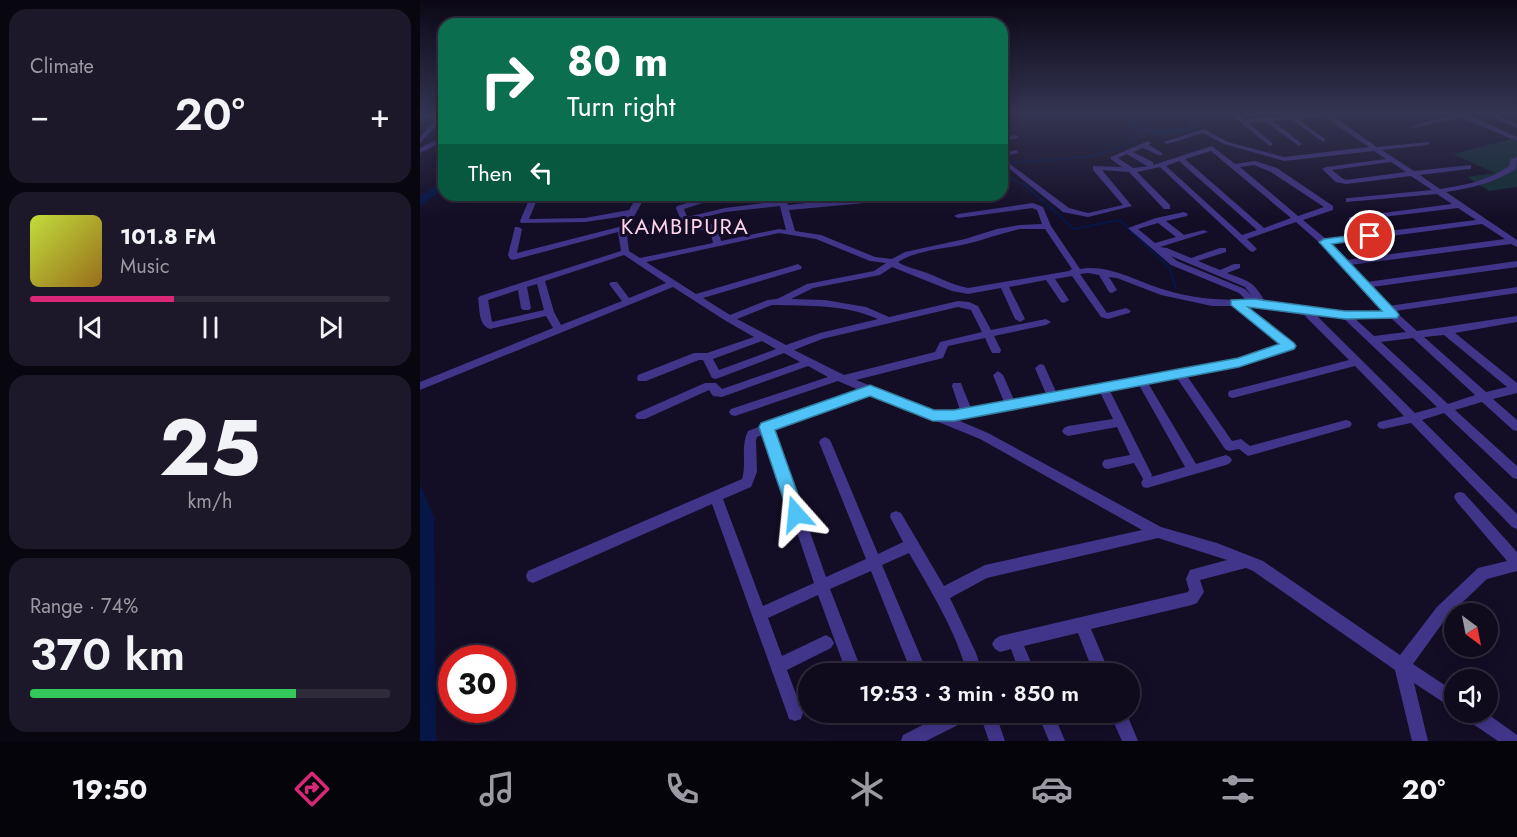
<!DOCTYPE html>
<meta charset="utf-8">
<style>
:root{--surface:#0f0a1c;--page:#1d1829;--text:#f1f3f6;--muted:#9b9aa3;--line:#2f2b3b;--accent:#db2777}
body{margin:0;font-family:Jost,sans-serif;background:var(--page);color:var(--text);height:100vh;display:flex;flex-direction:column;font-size:22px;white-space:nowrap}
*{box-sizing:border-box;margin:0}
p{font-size:20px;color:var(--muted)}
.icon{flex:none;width:33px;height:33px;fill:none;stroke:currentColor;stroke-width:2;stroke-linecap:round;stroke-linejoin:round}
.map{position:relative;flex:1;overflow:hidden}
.drawer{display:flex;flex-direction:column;gap:9px;padding:9px;background:#08060f;width:420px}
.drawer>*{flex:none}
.top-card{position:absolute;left:18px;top:18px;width:570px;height:183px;border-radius:18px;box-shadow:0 3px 15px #0003,0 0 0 2px var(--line);background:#0b6e4f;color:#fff;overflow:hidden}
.needle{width:39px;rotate:148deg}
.tools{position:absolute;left:1024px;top:603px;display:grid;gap:12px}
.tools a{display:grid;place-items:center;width:54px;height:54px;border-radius:50%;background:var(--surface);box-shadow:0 3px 15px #0003,0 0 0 2px var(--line);font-size:30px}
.speed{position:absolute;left:18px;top:645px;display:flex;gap:12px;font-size:30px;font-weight:700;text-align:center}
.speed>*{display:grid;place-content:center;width:78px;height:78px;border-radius:50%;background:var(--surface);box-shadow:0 3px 15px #0003,0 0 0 2px var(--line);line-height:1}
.speed .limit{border:9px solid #d22;background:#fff;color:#111}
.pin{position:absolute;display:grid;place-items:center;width:51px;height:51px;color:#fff;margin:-26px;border:3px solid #fff;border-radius:50%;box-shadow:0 2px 6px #0007}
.me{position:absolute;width:66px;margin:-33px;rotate:342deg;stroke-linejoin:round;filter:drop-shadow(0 0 4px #0008)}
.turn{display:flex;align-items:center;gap:21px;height:126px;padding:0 30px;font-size:27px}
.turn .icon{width:78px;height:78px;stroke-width:2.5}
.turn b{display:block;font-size:42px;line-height:51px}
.then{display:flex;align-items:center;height:57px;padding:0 30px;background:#0003;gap:12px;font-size:22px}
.big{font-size:45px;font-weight:600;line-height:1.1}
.drawer .tile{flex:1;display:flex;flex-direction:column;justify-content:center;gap:9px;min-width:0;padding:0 21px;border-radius:18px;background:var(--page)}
.drawer .dial{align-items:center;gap:0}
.dial b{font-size:78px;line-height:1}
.song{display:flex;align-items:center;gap:18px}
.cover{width:72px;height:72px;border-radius:9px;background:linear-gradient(135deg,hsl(70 70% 55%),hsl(40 70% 35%))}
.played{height:6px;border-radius:3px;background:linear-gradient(90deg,var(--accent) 40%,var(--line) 40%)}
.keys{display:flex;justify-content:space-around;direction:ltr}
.heat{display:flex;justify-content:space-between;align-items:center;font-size:33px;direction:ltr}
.charge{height:9px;border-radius:4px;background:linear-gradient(90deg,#34c759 74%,var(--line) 0)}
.trip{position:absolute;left:378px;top:663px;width:342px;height:60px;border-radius:30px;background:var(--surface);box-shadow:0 3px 15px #0003,0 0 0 2px var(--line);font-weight:600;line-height:60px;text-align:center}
.menu{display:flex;height:96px;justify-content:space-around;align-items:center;background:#06040b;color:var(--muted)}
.menu .icon{width:42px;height:42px}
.menu .current{color:var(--accent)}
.menu b{font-size:27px;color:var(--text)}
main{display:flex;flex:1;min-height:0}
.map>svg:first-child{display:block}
</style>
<main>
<section class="drawer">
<div class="tile"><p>Climate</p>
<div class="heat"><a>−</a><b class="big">20°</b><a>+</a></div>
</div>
<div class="tile">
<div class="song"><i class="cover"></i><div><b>101.8 FM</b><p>Music</p></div></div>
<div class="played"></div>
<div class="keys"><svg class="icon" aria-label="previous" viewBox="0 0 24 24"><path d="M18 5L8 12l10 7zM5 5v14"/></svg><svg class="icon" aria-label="pause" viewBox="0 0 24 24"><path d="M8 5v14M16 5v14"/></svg><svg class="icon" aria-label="next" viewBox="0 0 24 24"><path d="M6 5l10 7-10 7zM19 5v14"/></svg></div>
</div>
<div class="tile dial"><b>25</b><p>km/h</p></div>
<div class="tile"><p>Range · 74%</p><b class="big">370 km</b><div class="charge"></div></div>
</section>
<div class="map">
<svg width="1097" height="741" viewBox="0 0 1097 741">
<rect width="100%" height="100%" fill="#140d26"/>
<path fill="#102e31" d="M1091,139L1097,141V187L1069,191L1047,177L1075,173L1033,154Z"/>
<path fill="#061646" d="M0,484L14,517L16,741H0Z"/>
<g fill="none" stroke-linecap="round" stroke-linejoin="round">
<path stroke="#061646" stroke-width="2" d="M582,164L674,156L711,143L710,141L730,131
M582,173L606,186L654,229L700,220L750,269L756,289"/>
<path fill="#061646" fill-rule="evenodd" d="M694,114C709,114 715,124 729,128C741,132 756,128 768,126L770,114H780L781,118L776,130C745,137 717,138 694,114Z
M24,180V189L0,206V196Z"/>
<path fill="#413589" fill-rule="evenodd" d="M24,114V118L0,143V137L17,118L0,119V115Z
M810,114H817L824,120L842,118L845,116C851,119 864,117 870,114H910L957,147L1009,142L1010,143L1007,145L962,150L994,171L1051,165V169H1048L1000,175L1020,189C1045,185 1068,181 1089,166L1091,159L1097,157L1096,169C1074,183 1051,188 1026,192L1097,240V247L1091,244L930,265L947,282L1097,261V267L952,287L969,306L1097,287V293L975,311L997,331L1097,316V322L1035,333L1097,383V393L1073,399L1097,420V431L1093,430L1062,402L1035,410L1097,466V479L1093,478L1024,413L1002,420L1097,514V529L1092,527L991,423L963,429L959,428L957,425L959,422L984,416L935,366L813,398L809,397L808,394L809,391L813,390L929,360L884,315L825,306L873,344L874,346L873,348L819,367L767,376L812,441L821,439L830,446L926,420L930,421L932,424L930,427L828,456L819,449L809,451L805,449L757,378L728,383L776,464L806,455L810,457L812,460L810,463L806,465L727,488L723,487L721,483L723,479L714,463L688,469L684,468L682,464L684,460L710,455L697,427L648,436L644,434L642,431L644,428L648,426L693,419L680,392L535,419L568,433L741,527L797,543L843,561L980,655L1017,607L1058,568L1087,561L1036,501L1034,497L1036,493L1040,492L1044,493L1097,552V571L1067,579L1027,617L993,664L1035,692V710L994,683L1008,741H992L975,670L833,571L826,568L780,580L784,592L777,603L772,605L671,629L690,674H674L658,633L604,646L616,674H600L591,649L580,652L575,649L572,644L575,639L580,636L768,592L769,590L766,579L770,570L807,560L738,538L567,578L530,598L556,653L563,674H547C537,632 510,590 489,553L462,565L508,674H492L451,571L410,589L443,674H427L398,595L348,618L362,656L406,635L411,638L414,643L411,648L367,670L383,713L381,719L375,721L369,719L367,713L292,504L113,583L108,581L106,576L108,571L322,479C327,463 320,447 328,431L439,390L418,381L315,416L311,415L309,412L311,409L408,377L388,366L302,397L293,396L289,390L225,419H217L215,416L217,413L285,383H296L302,389L380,362L364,353L296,379L292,378L283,360H279L226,381H218L217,378L218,375L274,353H287L334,337L306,321L253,287L0,390V382L133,328L126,316L70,329C58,325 60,309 58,298L60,296L201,251L198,232L93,260L90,259L88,255L95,227H98L102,229L97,253L199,227L206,216L165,222L101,223L100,221L111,195H119L109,219L165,218L209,210L218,195H226L206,231L260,218L256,208L257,206L295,195H307L264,209L267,217L305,208L359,201L357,195H365L368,205L395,202V195H403L404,201L442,199L446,201L445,203L369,210L375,231L401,235L455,257L472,259L485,252L545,239L577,229L600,225L622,224L617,210L612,208L538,218L534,216L538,214L613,203L623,207L631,226L660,269C688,264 716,281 742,289C769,298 797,300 826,300L819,293L751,265L708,228L736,218L764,212L768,214L767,216L746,221L764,235L784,230L788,232L740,247L747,248L771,258L800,248H806V252L778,261L800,270L814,264H820V268L807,273C828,281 834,281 845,302L887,309L964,312L901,244L876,222L827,239L837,249L833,252L830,251L740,167L717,172L750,205V209H744L709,172L682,170L712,206L668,217L643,212L582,163V158L649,208L668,213L703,205L673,170V166L702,167L691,159V157L728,141L731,143L729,145L742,153V155H738L723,148L713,152L733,162V165L792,146L815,164L835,161L857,168L913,206V210L883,220L906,239L1056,220L1038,208L929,221V217H932L1032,204L1017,194L926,202V198H929L1012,190L991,176L926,184L916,182L902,169L906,167L966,159L954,151L864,161L804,144L783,133L747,144L744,142L784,129L808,142L864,157L949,147L903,116L878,119L905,139V141L903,142L871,119L853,121L881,143V145L879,146L846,122L829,123L852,143V145L850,146ZM791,151L871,218L844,228L765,159ZM707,154L727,166H729L713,168L698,158ZM759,161L837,230L822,235L746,166ZM971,162L986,172L926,180L922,178L912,170ZM834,165L851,172L904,207L878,216L820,167ZM360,206L366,230L359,229L301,241L298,226C292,222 277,225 271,229L275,231L290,229L293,243L220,258L209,251L207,236L305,212ZM738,223L756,237L735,243L718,229ZM1062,224L1085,239L926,260L910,244ZM600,229H625L652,269L649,271L548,288C531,285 517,276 501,271C493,268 485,267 478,262C497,250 524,249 546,244C564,240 581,233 600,229ZM359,233L396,239L450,261L466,263L454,271L387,284L357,299L348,300L310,315L283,298L381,269L382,267L378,264L375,265L276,294L226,262ZM204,255L246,283L209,298L197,282H191L189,284L202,301L141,325L134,312L125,281ZM751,256L825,287L832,296L825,289L757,261ZM472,267L532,291L548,294L581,288L595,319L600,322L605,319L589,287L626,280L641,302L644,303L649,300L635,279L652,276L681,317L688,319L709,313L711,311L706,308L687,313L660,274L668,273L679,275L689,292L692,293L697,290L689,277L697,278L741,295L792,306H813L861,345L818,359L636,392L624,365L620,364L615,368L626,394L594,400L583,375L578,371L573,375L584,402L551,408L542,386L541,383H533L532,386L540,410L517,412L436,380L523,358L528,346L565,338L572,353H580L581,350L574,336L626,325L631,322L626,319L571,330L558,306L549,302L538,301L469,317L446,307L405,300L371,299L393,288L460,275ZM117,284L124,310L72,322L68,300L98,290L101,308L103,310H109L111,308L107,287ZM352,305C388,306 425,304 458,319L400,333L366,345L317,319ZM538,307L551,310L562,332L520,342L515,352L424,375L374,350L402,339ZM896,315L921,316L1017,407L995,413ZM933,317L971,318L986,332L954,336ZM1024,335L1087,387L1066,392L1004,337ZM993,338L1055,395L1028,404L961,342ZM342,341L356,349L299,370L293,359ZM719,385L765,467L731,477L732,475L690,391ZM450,394L560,439L722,530L565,565L524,586L481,513L476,511L471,513L470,517L483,542L458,554L411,442L409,439L405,437L401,439L399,442L446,559L406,577L354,431ZM344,434L394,583L343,606L303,499L331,487L337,472L336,440L337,437Z
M1037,114H1047L1097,137V141L1040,117L994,128L991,126Z
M1066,114H1075L1097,124V128Z
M596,135L598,136V138L582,141V137Z
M24,136V141L0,153V148Z
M596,150L598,151V153L582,157V153Z
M26,195H59L55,197L27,199L23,197Z
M528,712H554L552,718L506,741H481L483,735Z
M559,712H575L585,741H569Z
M617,712H633L645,741H629Z
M689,712H706L718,741H702Z
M1042,712H1065L1097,735V741H1078L1044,718Z"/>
</g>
<linearGradient id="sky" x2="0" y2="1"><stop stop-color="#0b0715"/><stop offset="0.52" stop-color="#343552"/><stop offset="1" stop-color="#343552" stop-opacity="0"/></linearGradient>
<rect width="1097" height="218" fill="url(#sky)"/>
<path fill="#4fc3f7" stroke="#337fa1" stroke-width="1.5" d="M950,233L955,236L954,238L912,244L977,312L979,315L977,318L925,319L828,307L874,343L876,346L874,349L819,367L534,421H513L450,396L355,430L385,514L382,519L376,521L370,519L339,427L341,423L450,385L514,410H534L818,358L859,344L811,305V300L834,299L925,311H962L899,242L904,239Z"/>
<g text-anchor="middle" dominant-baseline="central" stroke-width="6" stroke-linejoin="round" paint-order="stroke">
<g font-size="22" letter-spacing="1.5" fill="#ffd5eb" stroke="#140d26">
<text x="265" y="226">KAMBIPURA</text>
</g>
</g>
</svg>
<div class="tools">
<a><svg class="needle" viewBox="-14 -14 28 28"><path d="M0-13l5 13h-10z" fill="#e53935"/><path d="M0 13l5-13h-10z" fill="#9b9aa3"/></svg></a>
<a><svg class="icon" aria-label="sound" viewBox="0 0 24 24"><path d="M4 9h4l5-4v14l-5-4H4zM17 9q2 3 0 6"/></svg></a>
</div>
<div class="speed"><div class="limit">30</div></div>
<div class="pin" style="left:950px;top:236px;background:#d93025"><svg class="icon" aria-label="arrive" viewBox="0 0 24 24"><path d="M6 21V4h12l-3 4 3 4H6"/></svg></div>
<svg class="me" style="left:376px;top:514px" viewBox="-20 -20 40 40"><path d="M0-17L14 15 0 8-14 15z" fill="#4fc3f7" stroke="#fff" stroke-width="4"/></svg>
<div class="trip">19:53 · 3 min · 850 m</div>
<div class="top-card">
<div class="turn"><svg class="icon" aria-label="right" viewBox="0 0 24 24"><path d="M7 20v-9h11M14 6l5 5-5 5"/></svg><div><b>80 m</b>Turn right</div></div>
<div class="then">Then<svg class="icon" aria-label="left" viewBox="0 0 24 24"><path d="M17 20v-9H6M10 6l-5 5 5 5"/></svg></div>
</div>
</div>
</main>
<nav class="menu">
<b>19:50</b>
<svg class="icon current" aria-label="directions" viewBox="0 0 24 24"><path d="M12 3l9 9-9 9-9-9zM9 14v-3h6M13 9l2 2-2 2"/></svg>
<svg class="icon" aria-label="music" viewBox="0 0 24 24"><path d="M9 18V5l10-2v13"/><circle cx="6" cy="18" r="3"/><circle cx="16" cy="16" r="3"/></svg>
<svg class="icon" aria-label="phone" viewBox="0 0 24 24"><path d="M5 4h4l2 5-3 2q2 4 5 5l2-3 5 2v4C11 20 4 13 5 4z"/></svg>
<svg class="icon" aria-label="climate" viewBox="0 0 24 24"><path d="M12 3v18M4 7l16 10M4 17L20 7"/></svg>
<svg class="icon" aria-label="car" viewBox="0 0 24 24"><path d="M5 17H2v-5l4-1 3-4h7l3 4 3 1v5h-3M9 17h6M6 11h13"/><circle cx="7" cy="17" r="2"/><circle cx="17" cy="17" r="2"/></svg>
<svg class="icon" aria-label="filters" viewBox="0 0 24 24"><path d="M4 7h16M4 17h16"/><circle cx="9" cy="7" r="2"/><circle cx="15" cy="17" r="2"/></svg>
<b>20°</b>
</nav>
